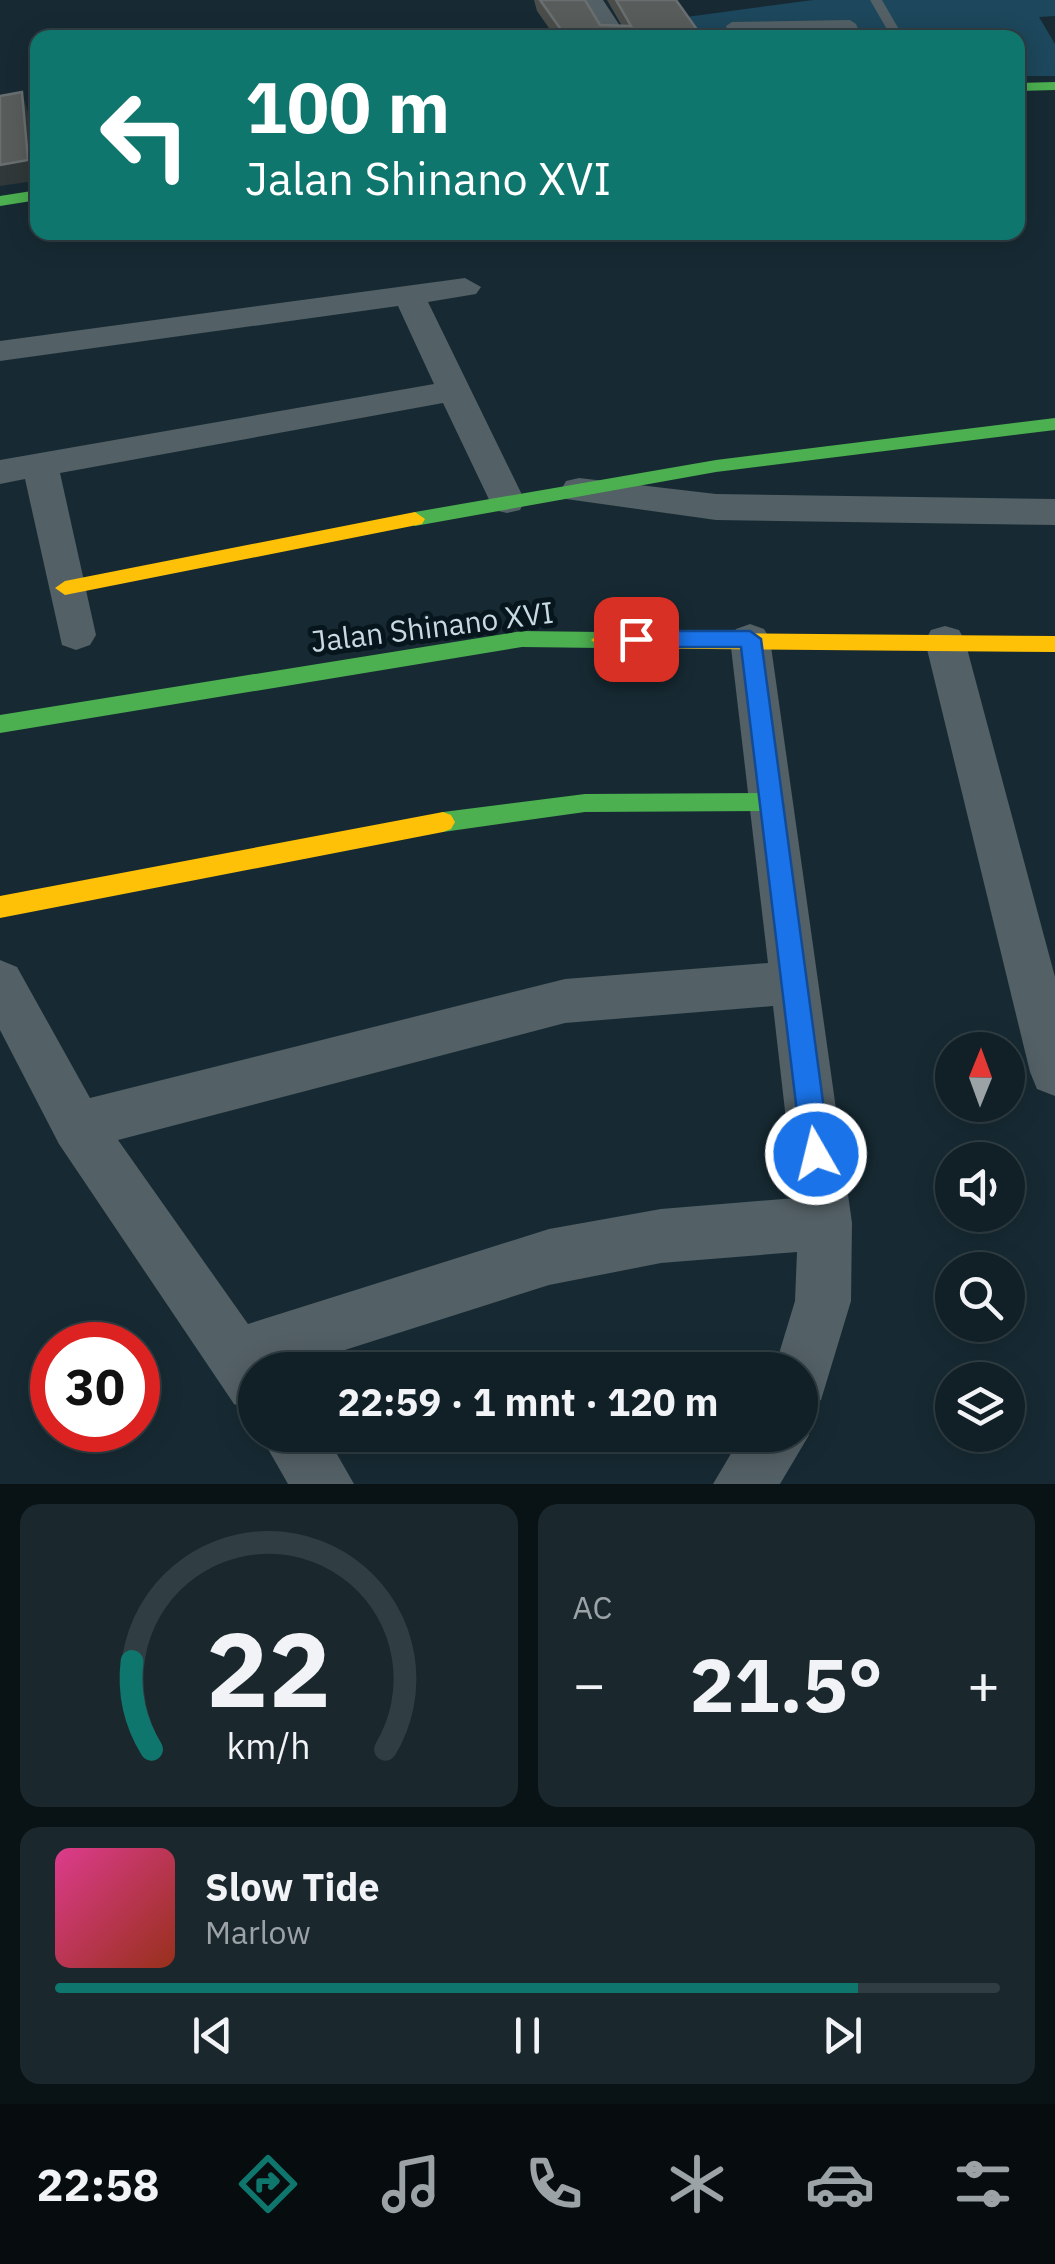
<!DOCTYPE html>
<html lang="id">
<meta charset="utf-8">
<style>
:root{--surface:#112026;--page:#1a282e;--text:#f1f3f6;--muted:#9ca3a7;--line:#303e43;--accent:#0f766e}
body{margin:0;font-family:"IBM Plex Sans",sans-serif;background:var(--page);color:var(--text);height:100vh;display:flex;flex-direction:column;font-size:38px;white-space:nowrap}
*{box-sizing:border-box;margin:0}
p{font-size:32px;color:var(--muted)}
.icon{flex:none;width:55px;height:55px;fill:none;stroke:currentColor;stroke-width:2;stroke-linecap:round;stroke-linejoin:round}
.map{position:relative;height:1484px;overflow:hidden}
.panel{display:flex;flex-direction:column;gap:20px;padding:20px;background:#091215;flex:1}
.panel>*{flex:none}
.hud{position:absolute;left:30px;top:30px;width:995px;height:210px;border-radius:20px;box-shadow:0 5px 25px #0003,0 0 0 2px var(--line);background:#0f766e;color:#fff;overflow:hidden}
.needle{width:65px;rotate:1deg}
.fabs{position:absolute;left:935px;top:1032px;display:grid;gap:20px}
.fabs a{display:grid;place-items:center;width:90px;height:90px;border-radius:50%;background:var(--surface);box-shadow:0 5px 25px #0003,0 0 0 2px var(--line);font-size:50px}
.speed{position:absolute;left:30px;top:1322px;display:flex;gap:20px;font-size:50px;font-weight:700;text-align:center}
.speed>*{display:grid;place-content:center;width:130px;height:130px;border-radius:50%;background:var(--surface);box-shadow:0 5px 25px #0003,0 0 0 2px var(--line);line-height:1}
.speed .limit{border:15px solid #d22;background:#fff;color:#111}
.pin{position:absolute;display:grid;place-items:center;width:85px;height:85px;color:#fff;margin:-42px;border-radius:20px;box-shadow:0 5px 15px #0006}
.me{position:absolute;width:110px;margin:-55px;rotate:352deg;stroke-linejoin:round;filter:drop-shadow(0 0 8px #0008)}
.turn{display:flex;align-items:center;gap:35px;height:210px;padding:0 50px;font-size:45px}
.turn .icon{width:130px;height:130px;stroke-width:2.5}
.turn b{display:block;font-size:70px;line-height:85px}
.big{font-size:75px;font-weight:700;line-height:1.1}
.panel .tile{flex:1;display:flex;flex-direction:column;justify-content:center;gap:15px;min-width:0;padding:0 35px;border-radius:20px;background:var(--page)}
.panel .dial{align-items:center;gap:0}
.dial svg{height:260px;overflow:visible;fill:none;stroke:var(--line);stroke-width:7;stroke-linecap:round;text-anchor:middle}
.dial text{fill:var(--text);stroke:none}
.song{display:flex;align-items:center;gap:30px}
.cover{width:120px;height:120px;border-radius:15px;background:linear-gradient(135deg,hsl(330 70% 55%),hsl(10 70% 35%))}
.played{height:10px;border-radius:5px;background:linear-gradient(90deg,var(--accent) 85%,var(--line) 85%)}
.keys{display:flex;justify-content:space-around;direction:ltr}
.heat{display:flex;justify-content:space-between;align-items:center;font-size:55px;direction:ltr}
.panel .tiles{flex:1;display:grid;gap:20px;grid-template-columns:1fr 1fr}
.tile:last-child{grid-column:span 2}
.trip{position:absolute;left:238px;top:1352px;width:580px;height:100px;border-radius:50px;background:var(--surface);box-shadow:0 5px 25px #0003,0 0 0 2px var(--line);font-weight:700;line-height:100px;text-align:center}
.tabs{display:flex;height:160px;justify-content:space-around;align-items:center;background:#070d0f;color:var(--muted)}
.tabs .icon{width:70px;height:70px}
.tabs .current{color:var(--accent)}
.tabs b{font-size:45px;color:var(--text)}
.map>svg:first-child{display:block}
</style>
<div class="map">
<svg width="1055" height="1484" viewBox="0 0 1055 1484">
<rect width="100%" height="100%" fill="#172a33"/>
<path fill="#1d475c" d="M813,0H1055V16L1039,17L1055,44V76H1018V38L691,37L679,18Z"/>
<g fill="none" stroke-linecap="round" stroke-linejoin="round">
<path fill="#536065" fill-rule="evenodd" d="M870,0H882L904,38H892Z
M850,20L856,24L862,38H850L846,28L739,29L741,38H729L726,26L732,22Z"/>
<path fill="#536065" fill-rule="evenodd" d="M579,0H603L628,38H603Z
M465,278L481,287L476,294L428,302L525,501L520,510L507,513L494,510L443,403L60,473L96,635L90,645L76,650L62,645L25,479L0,484V460L434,384L398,306L0,361V341Z
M579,478L716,494L1055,499V525L716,520L566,499L561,490L566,481Z
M750,624L764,629L770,639L852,1223L851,1301L821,1400L800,1408V1370H774L795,1301L797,1252L661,1263L549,1285L282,1370H255V1412L234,1404L59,1144L0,1030V960L17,967L90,1098L565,979L768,963L730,639L736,629ZM773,1006L795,1198L661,1209L549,1229L248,1324L118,1140L565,1023Z
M945,626L959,630L965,641L1055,977V1096L1037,1089L1030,1072L925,641L931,630Z
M800,1414L809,1435L780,1484H713L742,1435H800Z
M260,1435H326L354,1484H288Z"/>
<path fill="#4caf50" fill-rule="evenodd" d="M1055,82V90L1018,91V83Z
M38,190V200L0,206V196Z
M1055,418V430L716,472L415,526L405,519L415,512L716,460Z
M522,631L602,632L613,640L602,648L522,647L0,733V715Z
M769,793L777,795L781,802L777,809L769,811L585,812L443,832L435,829L431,822L435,815L443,812L585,794Z"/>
<path fill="#ffc107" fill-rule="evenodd" d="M415,512L425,519L422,524L65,595L55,588L65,581Z
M602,632L1055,636V652L602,648L591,640Z
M443,812L451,815L455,822L451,829L443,832L0,918V896Z"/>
</g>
<path fill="#4a4d4a" d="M534,0H585L600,25L622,26L607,0H676L703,38H556L537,11Z"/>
<path fill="#30383a" d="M22,92L28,113L34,181L0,186V165Z"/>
<path fill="#585c5a" stroke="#696f70" stroke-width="2.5" d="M540,0H585L600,25L631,26L616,0H676L703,38H567Z
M22,92L28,160L0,165V96Z"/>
<path fill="#1a73e8" stroke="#114b97" stroke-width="2.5" d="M636,631H750L761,639L830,1154L826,1164L816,1168L806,1164L802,1154L741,647H636L626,639Z"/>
<g text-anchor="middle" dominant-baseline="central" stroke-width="10" stroke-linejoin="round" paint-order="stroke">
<g font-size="30" fill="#c7d9e3" stroke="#07151c">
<text transform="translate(432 626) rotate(-7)">Jalan Shinano XVI</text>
</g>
</g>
</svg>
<div class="fabs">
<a><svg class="needle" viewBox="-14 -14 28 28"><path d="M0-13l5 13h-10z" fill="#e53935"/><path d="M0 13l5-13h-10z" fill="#9ca3a7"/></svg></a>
<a><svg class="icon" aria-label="sound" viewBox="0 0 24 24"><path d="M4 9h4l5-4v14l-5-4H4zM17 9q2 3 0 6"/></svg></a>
<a><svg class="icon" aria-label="search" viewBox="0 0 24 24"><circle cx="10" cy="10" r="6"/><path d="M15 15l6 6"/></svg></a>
<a><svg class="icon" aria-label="layers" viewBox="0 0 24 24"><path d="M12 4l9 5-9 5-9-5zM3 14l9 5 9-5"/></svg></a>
</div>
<div class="speed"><div class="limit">30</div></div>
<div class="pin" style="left:636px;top:639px;background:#d93025"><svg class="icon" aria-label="arrive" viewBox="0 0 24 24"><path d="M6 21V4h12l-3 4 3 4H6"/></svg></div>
<svg class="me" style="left:816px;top:1154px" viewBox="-20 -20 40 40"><circle r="17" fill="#1a73e8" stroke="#fff" stroke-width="3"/><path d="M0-11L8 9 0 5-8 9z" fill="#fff"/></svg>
<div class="trip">22:59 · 1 mnt · 120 m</div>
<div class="hud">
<div class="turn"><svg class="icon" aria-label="left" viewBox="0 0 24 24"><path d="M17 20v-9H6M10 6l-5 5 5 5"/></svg><div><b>100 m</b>Jalan Shinano XVI</div></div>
</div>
</div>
<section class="panel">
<div class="tiles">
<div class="tile dial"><svg viewBox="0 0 100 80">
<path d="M14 69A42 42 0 1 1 86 69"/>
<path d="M14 69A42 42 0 0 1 8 42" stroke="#0f766e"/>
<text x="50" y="56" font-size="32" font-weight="700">22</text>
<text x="50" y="72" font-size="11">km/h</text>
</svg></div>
<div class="tile"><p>AC</p>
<div class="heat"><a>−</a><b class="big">21.5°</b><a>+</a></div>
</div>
<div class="tile">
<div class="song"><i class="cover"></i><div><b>Slow Tide</b><p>Marlow</p></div></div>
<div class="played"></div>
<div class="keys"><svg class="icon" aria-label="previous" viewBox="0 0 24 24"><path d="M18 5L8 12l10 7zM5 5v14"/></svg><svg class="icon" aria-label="pause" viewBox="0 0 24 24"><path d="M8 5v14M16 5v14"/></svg><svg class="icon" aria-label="next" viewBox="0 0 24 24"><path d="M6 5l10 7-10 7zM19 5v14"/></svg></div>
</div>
</div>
</section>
<nav class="tabs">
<b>22:58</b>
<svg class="icon current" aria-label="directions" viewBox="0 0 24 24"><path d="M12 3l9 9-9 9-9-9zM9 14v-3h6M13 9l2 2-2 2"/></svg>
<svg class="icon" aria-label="music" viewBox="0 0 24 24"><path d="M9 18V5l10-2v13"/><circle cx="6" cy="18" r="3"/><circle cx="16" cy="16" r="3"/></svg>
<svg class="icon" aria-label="phone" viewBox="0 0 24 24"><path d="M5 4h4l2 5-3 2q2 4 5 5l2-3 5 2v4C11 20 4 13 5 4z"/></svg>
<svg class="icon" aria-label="climate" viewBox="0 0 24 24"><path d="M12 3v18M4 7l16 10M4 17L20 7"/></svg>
<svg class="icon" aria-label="car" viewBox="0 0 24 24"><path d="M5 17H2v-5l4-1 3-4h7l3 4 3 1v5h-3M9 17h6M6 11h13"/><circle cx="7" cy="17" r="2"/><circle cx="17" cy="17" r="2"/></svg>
<svg class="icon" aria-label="filters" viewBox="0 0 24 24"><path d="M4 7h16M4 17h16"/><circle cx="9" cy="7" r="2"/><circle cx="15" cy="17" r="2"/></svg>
</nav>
